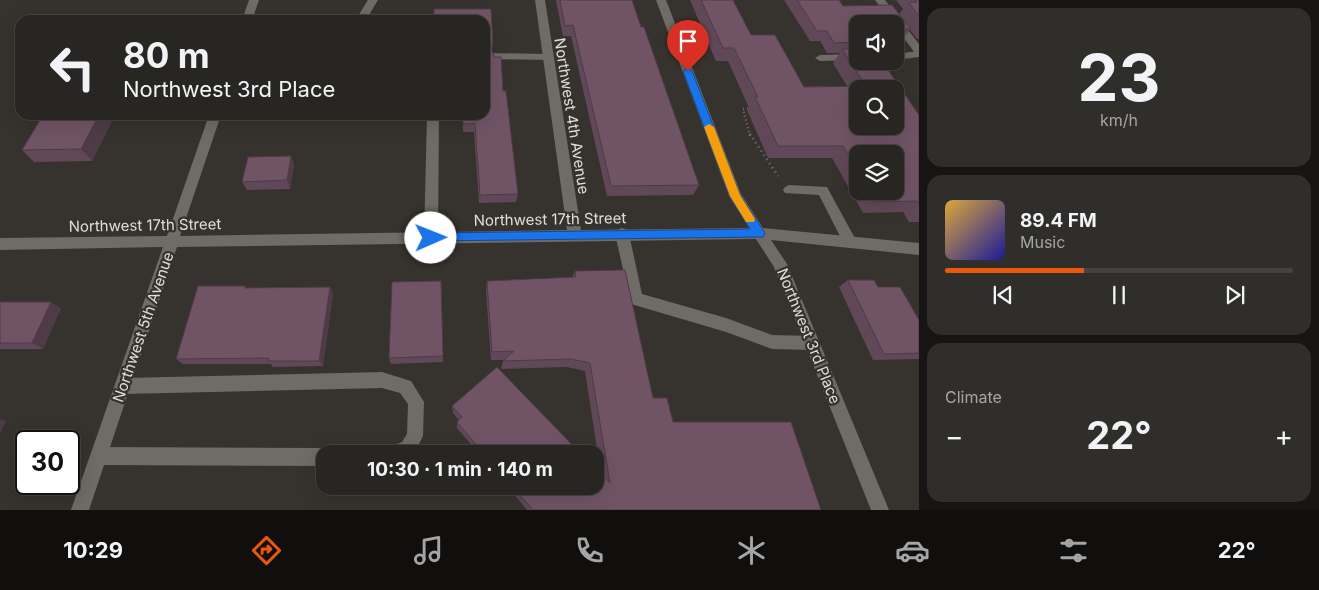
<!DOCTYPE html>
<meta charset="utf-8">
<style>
:root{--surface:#282622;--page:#302e2a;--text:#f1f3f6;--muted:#a5a5a5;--line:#444340;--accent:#ea580c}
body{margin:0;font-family:Inter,sans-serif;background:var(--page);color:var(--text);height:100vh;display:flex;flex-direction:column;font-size:19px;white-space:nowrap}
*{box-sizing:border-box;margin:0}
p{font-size:16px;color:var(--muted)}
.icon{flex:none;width:28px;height:28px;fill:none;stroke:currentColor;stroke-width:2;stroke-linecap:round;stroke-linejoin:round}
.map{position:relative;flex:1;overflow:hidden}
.panel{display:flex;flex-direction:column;gap:8px;padding:8px;background:#161513;width:400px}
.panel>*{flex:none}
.banner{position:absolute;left:15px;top:15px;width:475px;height:105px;border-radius:15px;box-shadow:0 5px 20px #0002,0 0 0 1px var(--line);background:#282622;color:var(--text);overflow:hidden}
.fabs{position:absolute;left:849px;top:15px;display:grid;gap:10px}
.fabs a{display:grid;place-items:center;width:55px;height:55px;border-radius:10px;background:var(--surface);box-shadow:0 5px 20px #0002,0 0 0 1px var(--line);font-size:25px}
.speed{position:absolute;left:15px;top:430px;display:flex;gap:10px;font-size:25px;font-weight:700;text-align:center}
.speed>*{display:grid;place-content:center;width:65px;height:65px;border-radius:50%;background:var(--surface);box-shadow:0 5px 20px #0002,0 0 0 1px var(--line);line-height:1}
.speed .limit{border:2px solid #111;border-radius:8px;background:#fff;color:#111}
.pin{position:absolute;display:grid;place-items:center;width:42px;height:42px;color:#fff;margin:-51px -21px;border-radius:50% 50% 50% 0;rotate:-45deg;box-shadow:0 0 5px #0007}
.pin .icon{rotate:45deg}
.me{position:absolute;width:55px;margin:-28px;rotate:89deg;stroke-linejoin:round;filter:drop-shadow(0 0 4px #0008)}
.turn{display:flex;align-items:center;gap:18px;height:105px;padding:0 25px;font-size:22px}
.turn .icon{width:65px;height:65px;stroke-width:2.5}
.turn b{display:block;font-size:35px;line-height:42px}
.big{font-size:38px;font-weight:700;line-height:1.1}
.panel .widget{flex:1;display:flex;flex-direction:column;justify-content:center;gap:8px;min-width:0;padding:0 18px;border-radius:15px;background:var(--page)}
.panel .dial{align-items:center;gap:0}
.dial b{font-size:65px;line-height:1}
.song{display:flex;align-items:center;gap:15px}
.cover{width:60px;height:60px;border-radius:8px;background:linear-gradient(135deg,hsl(40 70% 55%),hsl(240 70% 35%))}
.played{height:5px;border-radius:2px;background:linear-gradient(90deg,var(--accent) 40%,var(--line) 40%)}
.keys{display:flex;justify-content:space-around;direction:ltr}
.heat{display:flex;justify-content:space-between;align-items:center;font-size:28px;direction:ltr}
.trip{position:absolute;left:316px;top:445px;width:288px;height:50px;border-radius:15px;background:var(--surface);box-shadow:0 5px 20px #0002,0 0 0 1px var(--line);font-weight:700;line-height:50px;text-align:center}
.dock{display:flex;height:80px;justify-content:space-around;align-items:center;background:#100f0e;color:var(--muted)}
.dock .icon{width:35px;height:35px}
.dock .on{color:var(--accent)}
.dock b{font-size:22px;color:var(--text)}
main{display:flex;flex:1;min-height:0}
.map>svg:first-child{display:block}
</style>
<main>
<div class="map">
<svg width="919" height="510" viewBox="0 0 919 510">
<rect width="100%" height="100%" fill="#36322d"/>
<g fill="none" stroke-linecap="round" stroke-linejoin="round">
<path stroke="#75716d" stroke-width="2.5" stroke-dasharray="1 3" stroke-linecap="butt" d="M750,136L743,109L753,108"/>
<path stroke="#75716d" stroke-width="3" stroke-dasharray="1 4" stroke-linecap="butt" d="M750,134L778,176"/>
<path fill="#6f6b66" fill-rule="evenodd" d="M368,0H378L366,20H353L358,16Z
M919,51V57L895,60V54Z
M485,53L548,54L553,57L548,60L485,59Z
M858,54V60L820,61L815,58L820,55Z
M427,115H439L438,238L436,242L431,244L426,242L424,238Z
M789,185L827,187L857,242L855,246L850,248L845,246L819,195L785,193L783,190L785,187Z
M622,228L627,230L629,234L642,294L726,318L772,335L812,336L817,338L820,343L817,348L812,350L772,349L726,332L631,304L615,234L617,230Z
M382,372L411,381L424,402L423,436L414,454H385L387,448L402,442L407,434L408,404L400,393L382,388L123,394L117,392L115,386L117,380L123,378Z
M99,447L325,448L331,451L332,454H325V466L99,465L93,462L90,456L93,450Z"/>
<path fill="#6f6b66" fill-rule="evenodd" d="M249,0H259L252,20H242Z
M535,0H545L581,230L749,228L729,196L656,0H666L741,194L763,228L919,243V255L771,240L787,264L889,510H871L774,267L756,239L177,247L89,510H71L163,247L0,250V238L167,236L209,115H221L180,236L567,230Z
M875,0H885L919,44V54L915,53Z"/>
</g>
<path fill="#604858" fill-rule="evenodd" d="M556,0H632L641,27L699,185L693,195L607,196L571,36H563Z
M690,0H733L751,35L804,87L847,86L833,63L840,53H827L820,41H810L784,0H839L843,6L899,14L903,9L896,0H919V39H917L910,30L902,39H895V24H858V61L919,115V222H909L903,212L863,213L832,158H768L747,110L749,108L728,61H716ZM858,154L895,191H858Z
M485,20L493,42L492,51L503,91L518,194L516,202L479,203L474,132H463V115H485Z
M115,115L92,161L34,162L22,150Z
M265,115H317L316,120H268Z
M291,156L294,165L290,189L247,190L242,182Z
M575,271L653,398L673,422L821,510H527L507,486H595L601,475L585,371L567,367L501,369L503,361L505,360H491L486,291L487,281L572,278Z
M848,280L878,287L919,320V359L873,360L839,287Z
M441,281L443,362L391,364L389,358Z
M330,287L333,294L323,366L273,367L271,364H183L176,359L247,288Z
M0,302L61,308L43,349H0Z
M452,406L581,454H479L457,428V422L459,420L453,413Z"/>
<path fill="#4e3b47" d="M99,115H115L92,161L81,149Z
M291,156L294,165L290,189L287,180Z
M330,287L333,294L323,366L319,361Z
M51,302L61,308L43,349L32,343Z
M0,419L6,421L0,433Z"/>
<path fill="#705466" stroke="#4e3b47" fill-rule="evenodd" d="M560,0H632L641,27H644L699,185L611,186L573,25L565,26Z
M701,0H733L751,35H775L804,87L866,86L842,49H858V61H882L919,115V204L917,201L876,202L870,191H895V154H858V170L843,146H778L755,97H758L734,48H723ZM858,89H895V126H858Z
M797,0H839L843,6L892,5L911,29H895V24H858V30H856L858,32V42L834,43L827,31H817Z
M915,0H919V16L909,3L917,2Z
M434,9H491L493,42H485V20H434Z
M485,50L493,52L494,57H501L503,91H506L518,194L480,195L475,123L463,124V115H485Z
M43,115H99L81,149L22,150Z
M291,156L287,180L242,182L248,157Z
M625,270L653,398H667L673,422H791L821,510H533L512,486H595V468L610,483L590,363L571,359L503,361L514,351L492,352L487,281L576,277L575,271Z
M848,280H874L878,287H900L919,320V353L884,354Z
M441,281L443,356L389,358L392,282Z
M198,286H245V288L330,287L319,361H268L269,358L176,359Z
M0,302H51L32,343H0Z
M497,367L581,454H484L457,422L462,417L452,406Z"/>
<path fill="#1a73e8" stroke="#114b97" d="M688,68L692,71L740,195L763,230L765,234L763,237L427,241L426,238L427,234L431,233L750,229L730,196L683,71Z"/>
<path fill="#f59e0b" d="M709,124L714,127L740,195L755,219L754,222H746L730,196L704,127Z"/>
<g text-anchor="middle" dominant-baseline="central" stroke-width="4.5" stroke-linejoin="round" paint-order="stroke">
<g font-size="15" fill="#e0ddda" stroke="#36322d">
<text transform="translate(572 116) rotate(81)">Northwest 4th Avenue</text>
<text transform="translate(550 219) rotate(-1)">Northwest 17th Street</text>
<text transform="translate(145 225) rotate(-1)">Northwest 17th Street</text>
<text transform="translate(143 327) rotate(-71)">Northwest 5th Avenue</text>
<text transform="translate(809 336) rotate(68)">Northwest 3rd Place</text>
</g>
</g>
</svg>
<div class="fabs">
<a><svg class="icon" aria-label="sound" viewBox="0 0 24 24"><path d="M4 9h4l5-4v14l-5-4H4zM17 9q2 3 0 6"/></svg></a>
<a><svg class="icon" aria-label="search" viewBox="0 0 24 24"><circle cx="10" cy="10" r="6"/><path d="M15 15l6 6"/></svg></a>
<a><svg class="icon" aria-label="layers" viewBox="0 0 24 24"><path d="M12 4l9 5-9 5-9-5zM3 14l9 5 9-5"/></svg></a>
</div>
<div class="speed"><div class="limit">30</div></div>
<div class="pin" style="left:688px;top:71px;background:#d93025"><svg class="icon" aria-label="arrive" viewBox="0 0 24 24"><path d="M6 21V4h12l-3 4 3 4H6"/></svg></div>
<svg class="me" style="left:431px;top:238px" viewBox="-20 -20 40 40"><circle r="19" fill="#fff"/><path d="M0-13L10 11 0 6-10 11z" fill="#1a73e8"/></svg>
<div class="trip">10:30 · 1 min · 140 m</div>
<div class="banner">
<div class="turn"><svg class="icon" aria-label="left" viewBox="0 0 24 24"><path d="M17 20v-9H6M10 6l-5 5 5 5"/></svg><div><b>80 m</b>Northwest 3rd Place</div></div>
</div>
</div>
<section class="panel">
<div class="widget dial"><b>23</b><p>km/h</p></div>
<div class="widget">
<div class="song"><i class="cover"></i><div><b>89.4 FM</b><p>Music</p></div></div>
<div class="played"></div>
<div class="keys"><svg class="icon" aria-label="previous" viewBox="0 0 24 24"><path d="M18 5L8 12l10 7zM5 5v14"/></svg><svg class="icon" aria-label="pause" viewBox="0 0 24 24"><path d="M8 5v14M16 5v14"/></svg><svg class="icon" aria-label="next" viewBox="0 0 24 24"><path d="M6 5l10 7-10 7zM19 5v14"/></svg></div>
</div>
<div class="widget"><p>Climate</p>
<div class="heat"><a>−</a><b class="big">22°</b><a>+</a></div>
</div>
</section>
</main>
<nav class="dock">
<b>10:29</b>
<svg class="icon on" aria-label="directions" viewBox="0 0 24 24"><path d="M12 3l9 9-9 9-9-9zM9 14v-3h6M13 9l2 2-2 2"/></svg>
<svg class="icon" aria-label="music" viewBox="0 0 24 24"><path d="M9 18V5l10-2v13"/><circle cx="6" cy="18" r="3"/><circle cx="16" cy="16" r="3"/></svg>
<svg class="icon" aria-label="phone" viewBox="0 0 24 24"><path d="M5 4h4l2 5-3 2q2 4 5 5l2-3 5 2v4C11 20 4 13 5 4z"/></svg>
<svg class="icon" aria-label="climate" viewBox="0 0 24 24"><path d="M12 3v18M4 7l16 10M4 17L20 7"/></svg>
<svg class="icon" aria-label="car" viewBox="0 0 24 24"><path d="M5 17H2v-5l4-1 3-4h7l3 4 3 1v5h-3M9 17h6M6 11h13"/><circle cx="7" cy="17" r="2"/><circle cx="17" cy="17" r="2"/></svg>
<svg class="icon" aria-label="filters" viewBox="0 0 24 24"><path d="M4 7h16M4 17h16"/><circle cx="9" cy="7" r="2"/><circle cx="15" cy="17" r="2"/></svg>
<b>22°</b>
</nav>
